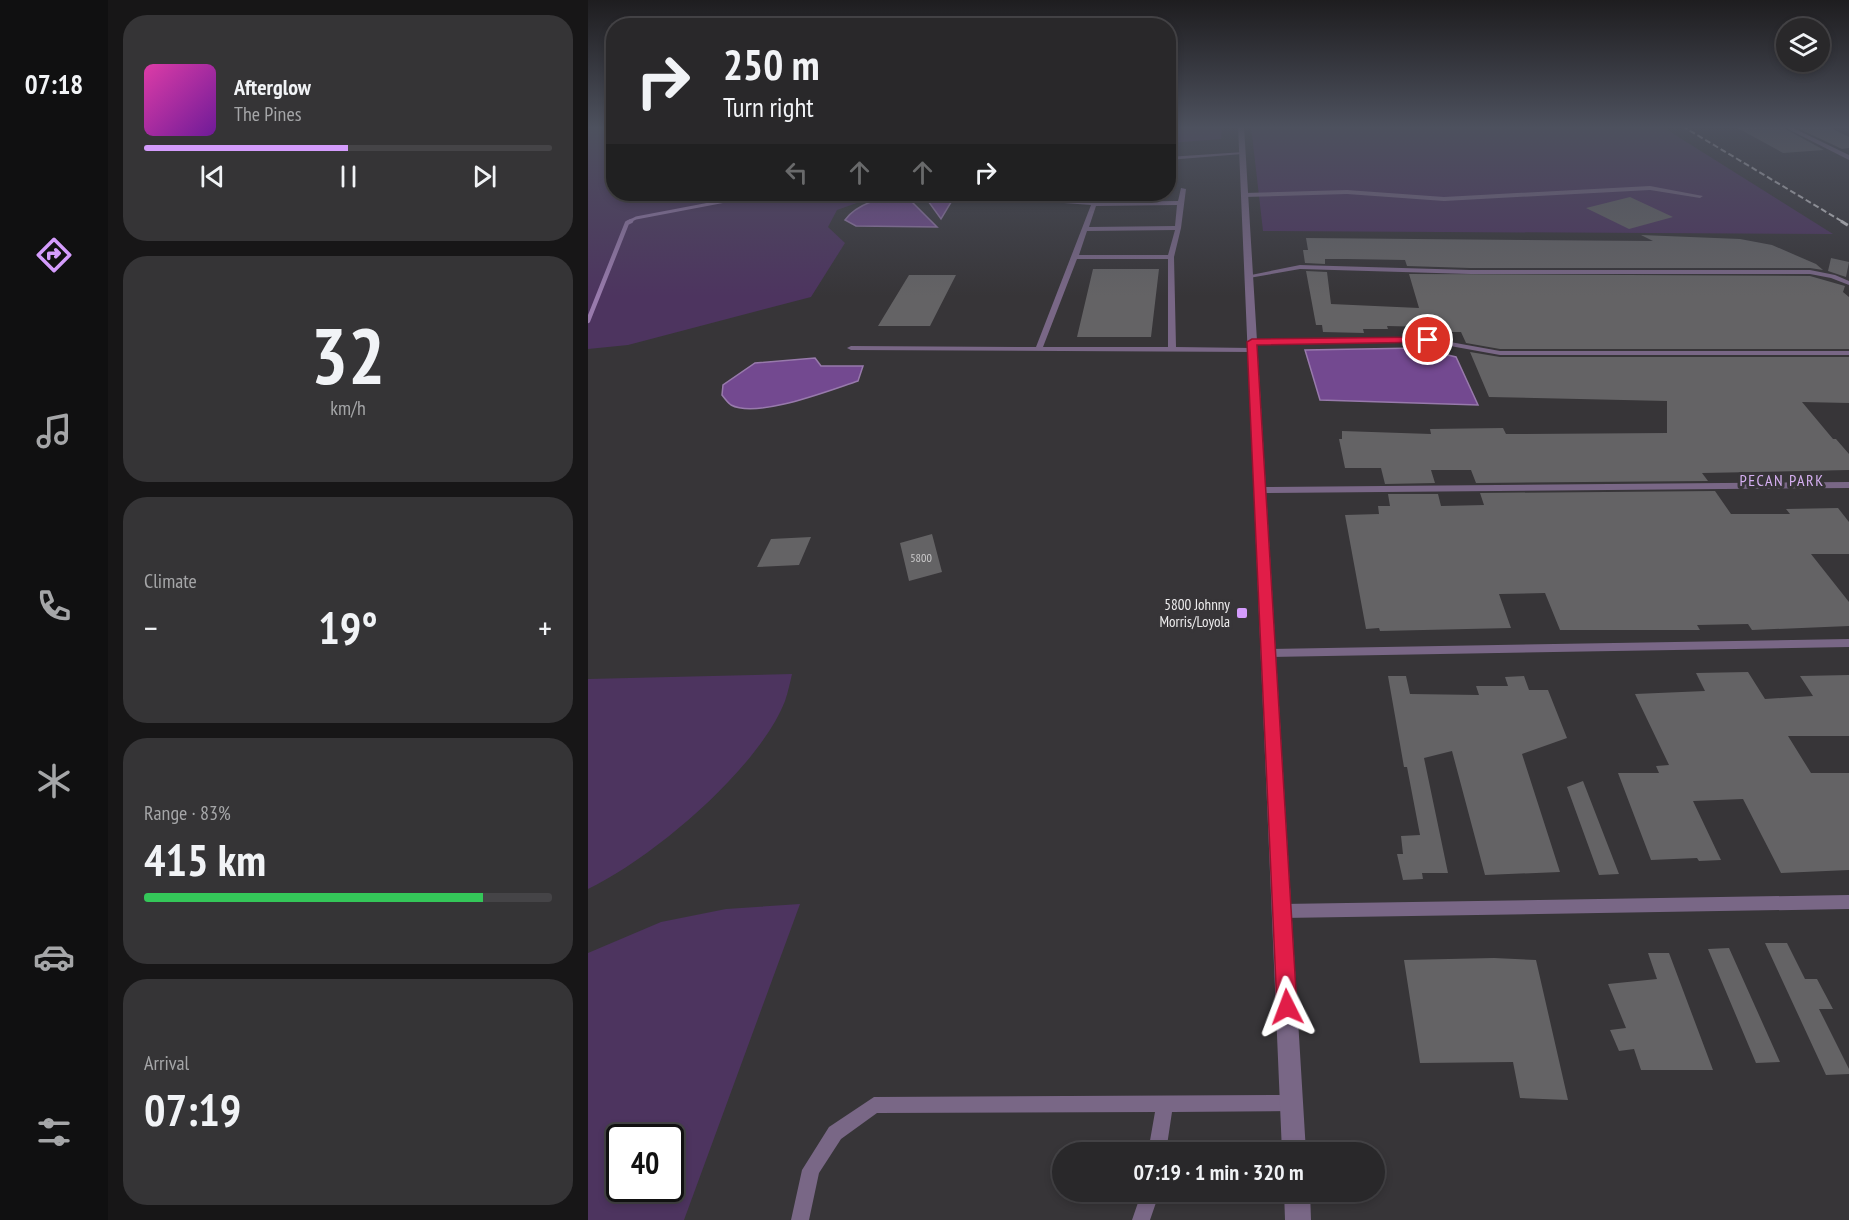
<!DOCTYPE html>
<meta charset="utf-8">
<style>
:root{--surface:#29282a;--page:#353436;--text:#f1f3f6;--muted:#a5a6a8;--line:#454447;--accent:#d49cfc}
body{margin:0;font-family:"PT Sans Narrow",sans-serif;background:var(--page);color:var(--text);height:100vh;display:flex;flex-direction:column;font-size:22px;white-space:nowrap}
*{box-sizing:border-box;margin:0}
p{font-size:20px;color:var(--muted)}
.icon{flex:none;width:33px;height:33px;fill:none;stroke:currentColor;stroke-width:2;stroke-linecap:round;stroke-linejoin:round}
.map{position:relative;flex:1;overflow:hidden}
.side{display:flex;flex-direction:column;gap:15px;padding:15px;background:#171617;width:480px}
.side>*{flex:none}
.guide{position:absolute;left:18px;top:18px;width:570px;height:183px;border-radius:24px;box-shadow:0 3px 9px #0003,0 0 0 2px var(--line);background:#29282a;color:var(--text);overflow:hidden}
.tools{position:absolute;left:1188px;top:18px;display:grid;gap:12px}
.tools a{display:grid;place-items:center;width:54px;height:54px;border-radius:50%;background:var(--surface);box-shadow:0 3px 9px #0003,0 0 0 2px var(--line);font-size:30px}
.speed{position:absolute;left:18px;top:1124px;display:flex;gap:12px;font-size:30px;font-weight:700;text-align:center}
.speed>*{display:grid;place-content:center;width:78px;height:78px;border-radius:50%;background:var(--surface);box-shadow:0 3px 9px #0003,0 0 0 2px var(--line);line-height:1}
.speed .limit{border:3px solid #111;border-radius:9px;background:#fff;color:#111}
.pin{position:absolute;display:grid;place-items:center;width:51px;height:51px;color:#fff;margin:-26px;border:3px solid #fff;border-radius:50%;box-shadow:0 2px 6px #0007}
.me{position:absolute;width:66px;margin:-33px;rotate:357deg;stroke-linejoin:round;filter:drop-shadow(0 0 4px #0008)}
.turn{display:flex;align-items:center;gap:21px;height:126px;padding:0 18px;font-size:27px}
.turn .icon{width:78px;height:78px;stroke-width:2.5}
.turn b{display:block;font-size:42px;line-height:51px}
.lanes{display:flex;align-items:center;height:57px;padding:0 18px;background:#0003;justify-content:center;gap:30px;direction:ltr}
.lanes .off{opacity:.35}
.big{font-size:45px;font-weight:700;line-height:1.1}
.side .widget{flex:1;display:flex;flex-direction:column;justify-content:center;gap:9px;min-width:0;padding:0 21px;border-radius:24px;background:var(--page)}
.side .dial{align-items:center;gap:0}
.dial b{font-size:78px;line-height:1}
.song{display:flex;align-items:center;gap:18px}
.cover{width:72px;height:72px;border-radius:9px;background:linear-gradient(135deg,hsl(320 70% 55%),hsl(280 70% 35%))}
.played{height:6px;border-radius:3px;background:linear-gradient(90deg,var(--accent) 50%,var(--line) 50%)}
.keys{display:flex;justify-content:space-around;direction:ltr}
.heat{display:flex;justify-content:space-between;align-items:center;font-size:33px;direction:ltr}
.charge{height:9px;border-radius:4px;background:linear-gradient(90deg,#34c759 83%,var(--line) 0)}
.trip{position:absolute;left:464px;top:1142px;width:333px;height:60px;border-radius:30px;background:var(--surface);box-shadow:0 3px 9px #0003,0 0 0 2px var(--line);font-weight:700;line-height:60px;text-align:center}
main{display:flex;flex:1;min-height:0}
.tabs{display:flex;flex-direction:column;width:108px;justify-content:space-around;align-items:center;background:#101011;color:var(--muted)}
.tabs .icon{width:42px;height:42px}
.tabs .selected{color:var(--accent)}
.tabs b{font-size:27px;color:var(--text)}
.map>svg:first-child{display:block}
</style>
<main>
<nav class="tabs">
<b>07:18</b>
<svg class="icon selected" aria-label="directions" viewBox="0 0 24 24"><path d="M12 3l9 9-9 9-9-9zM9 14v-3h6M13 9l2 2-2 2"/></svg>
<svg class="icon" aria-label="music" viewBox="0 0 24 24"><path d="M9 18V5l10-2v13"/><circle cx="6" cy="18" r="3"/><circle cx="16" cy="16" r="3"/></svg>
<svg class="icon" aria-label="phone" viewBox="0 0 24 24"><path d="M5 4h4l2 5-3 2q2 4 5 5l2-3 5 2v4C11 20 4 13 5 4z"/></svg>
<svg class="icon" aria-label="climate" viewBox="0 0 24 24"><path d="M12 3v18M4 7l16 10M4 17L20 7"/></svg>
<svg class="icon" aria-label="car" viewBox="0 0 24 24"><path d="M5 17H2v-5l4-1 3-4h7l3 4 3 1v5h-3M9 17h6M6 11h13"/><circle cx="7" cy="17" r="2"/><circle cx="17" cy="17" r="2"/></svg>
<svg class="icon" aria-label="filters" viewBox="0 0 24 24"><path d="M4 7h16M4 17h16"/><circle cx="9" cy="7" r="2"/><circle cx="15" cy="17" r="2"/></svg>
</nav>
<section class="side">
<div class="widget">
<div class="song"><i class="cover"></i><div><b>Afterglow</b><p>The Pines</p></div></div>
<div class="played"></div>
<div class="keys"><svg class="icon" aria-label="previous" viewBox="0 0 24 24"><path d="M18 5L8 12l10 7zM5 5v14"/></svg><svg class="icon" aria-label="pause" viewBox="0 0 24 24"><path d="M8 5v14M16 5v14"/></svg><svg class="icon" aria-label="next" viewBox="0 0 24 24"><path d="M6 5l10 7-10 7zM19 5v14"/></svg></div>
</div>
<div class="widget dial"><b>32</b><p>km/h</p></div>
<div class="widget"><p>Climate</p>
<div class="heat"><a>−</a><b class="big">19°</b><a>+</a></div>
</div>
<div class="widget"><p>Range · 83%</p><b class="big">415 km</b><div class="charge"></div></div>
<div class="widget"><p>Arrival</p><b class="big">07:19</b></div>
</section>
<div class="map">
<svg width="1261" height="1220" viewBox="0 0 1261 1220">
<rect width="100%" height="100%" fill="#373538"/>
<path fill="#4d345f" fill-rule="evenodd" d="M0,126H25L26,194H294L249,210L240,227L257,243L223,297L40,345L0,349Z
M581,126H634L633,139L581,143Z
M663,126H1073L1245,234L675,231Z
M204,674C202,683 200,692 197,701C171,768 65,858 0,889V679Z
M212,904L96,1220H0V953L73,922L138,909ZM32,1137H82V1188H32Z"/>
<path fill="#734990" stroke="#987aac" stroke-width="1.5" d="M316,194L349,227L268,226L257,220C268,204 296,196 316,194Z
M335,194H368L353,219Z
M830,348L868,357L890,405L732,400L717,350Z
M227,358L233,366H275L270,381C242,390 169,419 143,405C140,403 137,399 134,395L135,385L167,363Z"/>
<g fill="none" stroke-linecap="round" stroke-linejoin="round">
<path stroke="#987aac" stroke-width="3" d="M40,222L48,218L174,194"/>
<path stroke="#987aac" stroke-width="4.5" d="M0,321L39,223L43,221"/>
</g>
<path fill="#646365" d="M1146,126H1192L1236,150L1195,153Z
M1205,126H1239L1261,137V148L1254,149Z
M1042,197L1085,217L1041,229L998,208Z
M1053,235L1152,239L1184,245L1228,264L1235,270L1222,268H882L819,266L817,260L758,259H737V264L717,263L715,250H720L718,238L1065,241Z
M1243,258L1261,262L1258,277L1240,271Z
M505,269H571L563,337H489Z
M718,271L739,272L743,304L831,308L821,274L1222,276L1257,286L1255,292L1261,297V349H912L878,343L873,332H844L843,327L799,326L800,329H775L776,333L735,332L734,325H728Z
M321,275H368L342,326H290Z
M882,352L912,357H1261V403L1214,402L1245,439H1248L1261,454V470L1114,473L1120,481L888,483L883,470H843L847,483L797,484L793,468H757L751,439H754V431L843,434L842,429L915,428L918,434L1079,433V401L901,397Z
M1127,491L1143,514H1202L1198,509L1250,508L1261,522V554H1223L1261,602V626L1164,630L1160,624L1109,625L1112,630H972L957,593L911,594L923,628L792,631L791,628L778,629L757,515L791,514L790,506H802L800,494H850L853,506L896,505L892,493Z
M344,534L354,572L321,581L312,543Z
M223,537L211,565L169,567L183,539Z
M1160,672L1177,699L1225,696L1212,676L1261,675V736H1200L1223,773H1261V870L1193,873L1155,799L1105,801L1133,860L1111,861L1109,858L1063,860L1030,773H1071L1068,766L1081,765L1047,694L1117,691L1108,673Z
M800,676H818L822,694L891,695L888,686H920L917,677L936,676L941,690H960L979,738L934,754L972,872L897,875L864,751L836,758L860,873H834L835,879L815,880L809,854H815L813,836L832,835L819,767H816Z
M995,781L1031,874L1011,875L979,787Z
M1177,943H1199L1217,979H1229L1245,1009H1231L1261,1069V1074L1238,1075Z
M1141,948L1192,1062L1168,1063L1120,949Z
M1060,953H1081L1125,1070H1053L1046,1049L1031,1051L1022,1030L1038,1028L1020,984L1069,979Z
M906,958L948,960L980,1100L932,1098L925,1062L832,1063L816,960Z"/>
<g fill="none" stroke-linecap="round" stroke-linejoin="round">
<path fill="#796786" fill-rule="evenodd" d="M656,152L654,154L580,160V157Z
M1062,186L1115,196L1112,198L1062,190L856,201L759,194L656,197L653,195L656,193L759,190L856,197Z
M593,188L598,189L593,228L586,257L588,347L664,348L668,350L667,352L263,350L259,348L263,346L448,347L503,205L476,203L451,195V194H457L477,199L506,202L590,201ZM589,205L587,226L501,227L508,206ZM587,230L580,255H491L499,231ZM489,259H580V347H455Z
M712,265L882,270H1222L1247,275L1261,281V285L1243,278L1222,274H882L712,269L661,278L658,276Z
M840,338L912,351H1261V355H912L840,342L664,344L660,342L664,340Z
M1261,482V488L672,493L667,490L672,487Z
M1261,639V647L680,657L676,656L674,653L676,650L680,649Z
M1261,895V909L694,918L689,916L687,911L689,906L694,904Z
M704,1095L710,1097L712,1103L710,1109L704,1111L584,1112L578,1152H560L567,1112L289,1113L253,1139L231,1173L221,1220H203L214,1170L241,1127L286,1097Z
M554,1191H572L562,1220H544Z"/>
<path fill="#796786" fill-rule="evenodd" d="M1194,126H1201L1261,155V160Z"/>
<path fill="#796786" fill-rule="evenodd" d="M650,126H656L718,1152H694Z
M696,1191H722L723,1220H697Z"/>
<path stroke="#d3d2d3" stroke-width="2" stroke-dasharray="6 3" stroke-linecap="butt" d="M1094,126L1255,222"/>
<path stroke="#d3d2d3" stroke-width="3" stroke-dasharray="8 4" stroke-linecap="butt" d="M1253,221L1261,226"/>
</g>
<linearGradient id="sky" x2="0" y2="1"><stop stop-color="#1e1d1f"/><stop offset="0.43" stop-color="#4d515e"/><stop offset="1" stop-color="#4d515e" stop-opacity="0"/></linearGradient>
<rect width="1261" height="296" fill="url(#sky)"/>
<path fill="#e11d48" stroke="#92132f" stroke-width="1.5" d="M840,337L843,338V342L669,345L709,1007L706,1014L699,1017L692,1014L689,1007L659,342L664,339Z"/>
<rect fill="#d49cfc" stroke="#373538" stroke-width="2" x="648" y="607" width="12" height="12" rx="3"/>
<g text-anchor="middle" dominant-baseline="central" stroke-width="6" stroke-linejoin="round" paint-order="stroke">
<g font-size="12" fill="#cccbcc">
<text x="333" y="557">5800</text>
</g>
<g font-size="15" fill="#efeeef" stroke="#373538" text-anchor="end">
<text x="642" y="604">5800 Johnny<tspan x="642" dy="17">Morris/Loyola</tspan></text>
</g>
<g font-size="16" letter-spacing="1.5" fill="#d5aff1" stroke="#373538">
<text x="1194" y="480">PECAN PARK</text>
</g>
</g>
</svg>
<div class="tools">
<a><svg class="icon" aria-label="layers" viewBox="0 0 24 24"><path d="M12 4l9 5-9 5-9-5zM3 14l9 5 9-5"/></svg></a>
</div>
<div class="speed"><div class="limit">40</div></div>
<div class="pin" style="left:840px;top:340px;background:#d93025"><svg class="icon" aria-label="arrive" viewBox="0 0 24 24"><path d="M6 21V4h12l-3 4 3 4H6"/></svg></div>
<svg class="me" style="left:699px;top:1007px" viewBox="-20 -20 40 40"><path d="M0-17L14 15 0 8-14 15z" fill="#e11d48" stroke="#fff" stroke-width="4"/></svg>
<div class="trip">07:19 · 1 min · 320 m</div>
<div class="guide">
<div class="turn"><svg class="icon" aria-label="right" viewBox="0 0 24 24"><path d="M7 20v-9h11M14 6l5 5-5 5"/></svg><div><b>250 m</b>Turn right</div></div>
<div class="lanes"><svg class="icon off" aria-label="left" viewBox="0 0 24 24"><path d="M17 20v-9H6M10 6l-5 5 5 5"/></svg><svg class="icon off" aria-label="ahead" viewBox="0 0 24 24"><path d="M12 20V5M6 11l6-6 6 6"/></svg><svg class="icon off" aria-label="ahead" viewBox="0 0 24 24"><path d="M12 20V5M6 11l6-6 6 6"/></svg><svg class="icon" aria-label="right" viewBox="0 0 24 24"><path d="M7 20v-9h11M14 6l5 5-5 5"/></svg></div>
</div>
</div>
</main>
